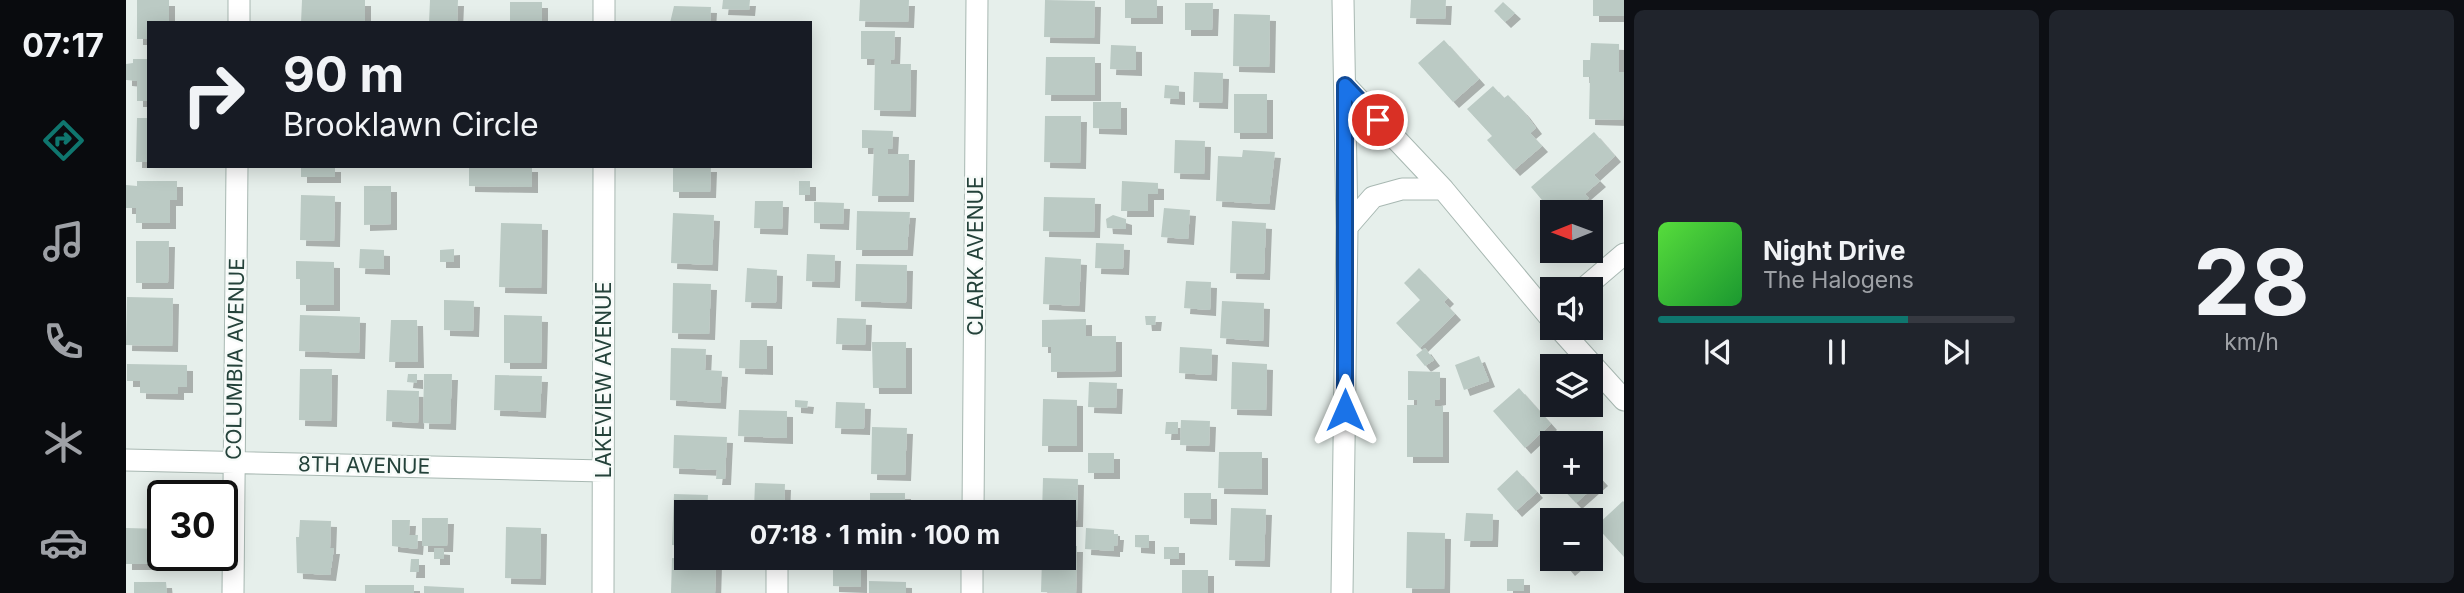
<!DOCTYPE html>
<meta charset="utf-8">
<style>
:root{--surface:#171b24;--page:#20242c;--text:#f1f3f6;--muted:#9ea1a6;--line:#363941;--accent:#0f766e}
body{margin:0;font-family:Inter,sans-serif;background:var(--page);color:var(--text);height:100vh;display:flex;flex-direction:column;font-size:26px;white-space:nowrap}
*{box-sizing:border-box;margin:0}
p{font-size:23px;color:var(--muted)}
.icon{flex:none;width:38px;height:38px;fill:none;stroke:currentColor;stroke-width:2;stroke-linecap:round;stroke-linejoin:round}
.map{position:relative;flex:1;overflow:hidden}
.sheet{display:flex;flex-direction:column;gap:10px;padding:10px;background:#0d0f14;width:840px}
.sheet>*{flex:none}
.hud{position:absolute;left:21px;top:21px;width:665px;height:147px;border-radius:0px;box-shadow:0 4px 18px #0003;background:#171b24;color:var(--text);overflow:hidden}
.needle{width:46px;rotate:269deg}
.tools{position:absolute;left:1414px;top:200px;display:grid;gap:14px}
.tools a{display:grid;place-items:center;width:63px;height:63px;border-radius:0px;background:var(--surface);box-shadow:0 4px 18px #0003;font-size:35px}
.speed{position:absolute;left:21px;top:480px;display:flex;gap:14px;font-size:35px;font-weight:700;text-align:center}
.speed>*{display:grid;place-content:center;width:91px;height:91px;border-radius:50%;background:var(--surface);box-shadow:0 4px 18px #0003;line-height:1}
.speed .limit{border:4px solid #111;border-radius:10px;background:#fff;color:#111}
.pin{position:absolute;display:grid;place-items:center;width:60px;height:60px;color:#fff;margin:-30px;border:4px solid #fff;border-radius:50%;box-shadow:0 2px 7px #0007}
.me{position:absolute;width:77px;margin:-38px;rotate:0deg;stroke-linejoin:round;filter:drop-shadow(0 0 5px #0008)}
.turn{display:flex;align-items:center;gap:24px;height:147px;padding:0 21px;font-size:32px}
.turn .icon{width:91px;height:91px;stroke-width:2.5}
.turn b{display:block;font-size:49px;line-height:60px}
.sheet .widget{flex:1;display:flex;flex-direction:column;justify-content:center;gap:10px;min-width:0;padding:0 24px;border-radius:10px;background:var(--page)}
.sheet .dial{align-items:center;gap:0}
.dial b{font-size:91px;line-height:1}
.song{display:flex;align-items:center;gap:21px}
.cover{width:84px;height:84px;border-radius:10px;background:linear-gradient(135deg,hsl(110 70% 55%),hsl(130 70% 35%))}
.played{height:7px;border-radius:4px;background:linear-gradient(90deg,var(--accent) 70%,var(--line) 70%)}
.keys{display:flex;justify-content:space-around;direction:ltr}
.sheet .tiles{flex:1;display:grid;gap:10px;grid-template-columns:repeat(2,1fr)}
.trip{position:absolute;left:548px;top:500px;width:402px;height:70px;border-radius:0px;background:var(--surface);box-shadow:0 4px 18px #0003;font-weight:700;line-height:70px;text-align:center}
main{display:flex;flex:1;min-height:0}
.menu{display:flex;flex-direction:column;width:126px;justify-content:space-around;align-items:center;background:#090b0e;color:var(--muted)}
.menu .icon{width:49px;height:49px}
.menu .active{color:var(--accent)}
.menu b{font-size:32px;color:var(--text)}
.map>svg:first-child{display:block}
</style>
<main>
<nav class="menu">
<b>07:17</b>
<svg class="icon active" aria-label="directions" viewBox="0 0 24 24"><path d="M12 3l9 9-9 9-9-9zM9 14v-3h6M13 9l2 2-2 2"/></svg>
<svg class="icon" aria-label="music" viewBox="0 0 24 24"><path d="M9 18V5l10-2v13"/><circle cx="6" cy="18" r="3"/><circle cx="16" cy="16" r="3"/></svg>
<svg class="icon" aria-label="phone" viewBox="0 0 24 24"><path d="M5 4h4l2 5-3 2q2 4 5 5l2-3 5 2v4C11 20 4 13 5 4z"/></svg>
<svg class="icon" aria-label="climate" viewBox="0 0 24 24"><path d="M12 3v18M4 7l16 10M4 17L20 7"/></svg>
<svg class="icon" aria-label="car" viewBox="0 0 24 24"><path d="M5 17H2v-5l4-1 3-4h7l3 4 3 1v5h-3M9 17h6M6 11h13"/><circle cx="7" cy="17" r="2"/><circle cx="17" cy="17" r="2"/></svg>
</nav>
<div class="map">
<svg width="1498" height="593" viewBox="0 0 1498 593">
<defs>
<filter id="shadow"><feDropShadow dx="6" dy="6" stdDeviation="0" flood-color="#0004"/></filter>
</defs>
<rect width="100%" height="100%" fill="#e6efeb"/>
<path fill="#bbcac4" filter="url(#shadow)" d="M11,0H43V23H23V39H11Z
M176,0H239V23H175Z
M304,0H332L331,23H303Z
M597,0H624L623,10L596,9Z
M783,0L782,22L733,21L734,0Z
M919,0L969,1L968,38L918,37Z
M999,0H1031V18H999Z
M1285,0H1320L1319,19L1284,18Z
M1467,0H1498V16H1467Z
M384,2H416V23H384Z
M1377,2L1389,13L1379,22L1368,11Z
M1059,3H1087L1086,30H1059Z
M548,6L585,7L584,23H544Z
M1108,14L1144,15L1143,67L1107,66Z
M735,31H769L768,60H764L765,64H785L784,111L748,110L749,59H735Z
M1318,40L1353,79L1327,102L1292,63Z
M1465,43L1493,44V72H1498L1497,120L1463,119L1464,77H1457V60H1464Z
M985,45L1010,46V70L984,69Z
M920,57H969V95H919Z
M7,59H23V101H11V81L0,80V64L7,63Z
M1068,72L1097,73L1096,103L1067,102Z
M1039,85L1053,86V99L1038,98Z
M1367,86L1378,98L1382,95L1398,112L1410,128L1404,133L1416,146L1388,170L1361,140L1366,136L1341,109Z
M1108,94H1141V133H1108Z
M967,102H995V129L967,128Z
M919,116H955L954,163L918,162Z
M11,118H23V162H10Z
M736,130L767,131L766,149H762V154H783L782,196H746L748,148H736Z
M1468,132L1489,156L1468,175L1474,181L1459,194L1463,198L1448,212H1426L1405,187Z
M1049,140L1079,141L1078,174L1048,173Z
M1117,150L1149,152L1143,204L1090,201L1092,156L1116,157Z
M175,166H209V177H175Z
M343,166H406V187L343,186Z
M547,166H585L584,192H547Z
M11,181H51V200H44V223H10V208H0V185L11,186Z
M673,181H684V195H673Z
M996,181L1032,183V194H1022V211H995Z
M238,186H265V224L238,225Z
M175,195L209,196L208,241L174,240Z
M918,197L969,198L968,232L917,231Z
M629,201H657L656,229L628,228Z
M688,202L718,203L717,224L688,223Z
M1038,208L1064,210L1062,239L1035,237Z
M731,211L784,212L781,250H730Z
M547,213L588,215L586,265L545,263Z
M987,215L1000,219V229L981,228L980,219Z
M1106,221L1140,223L1138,274L1104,273Z
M375,223L416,224L415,288L373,287Z
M10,241H43L42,283H10Z
M970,243L998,244L997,269L969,268Z
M234,249L258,250V269L233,268Z
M328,249V262H314V250Z
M681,254L709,255L708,282L680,281Z
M919,257L955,259L953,306L917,304Z
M170,261L208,262V305H174V279H170Z
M730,264L781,265L780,303L729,301Z
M621,268L651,270L650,303L619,302Z
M1293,268L1322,298L1318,302L1329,314L1294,348L1270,323L1294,300L1278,283Z
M1060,281L1085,282L1084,310L1058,308Z
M547,283L585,284L583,334L546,333Z
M1,297L47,298L46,346L0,345Z
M318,300L348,301L347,331L318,330Z
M1096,301L1138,303L1137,341L1094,338Z
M174,315L234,317L233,353L173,351Z
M378,315L416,316L415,363H378Z
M1019,316H1030L1029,325H1020Z
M711,318L740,319L739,345L710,344Z
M960,319V336H990V371L925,372V347H916V320Z
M265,320H291L292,362H263Z
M614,340H641V369L613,368Z
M746,342H780V388H747Z
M1054,347L1086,349L1085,375L1053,373Z
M545,348L580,349L579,370L596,371L594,403L544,400Z
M1299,348L1308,360L1299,366L1290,355Z
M1353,356L1363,381L1338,390L1329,365Z
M1106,362L1141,364L1140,410L1105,409Z
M1,364L61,365V387H52V394L14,393V381H1Z
M174,369H206L205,421L173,420Z
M1282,371L1314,372V399L1309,400V406H1317V457H1281V405H1291V400H1282Z
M282,374H291V383L281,382Z
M298,374H326L324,424L297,423Z
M369,375L416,376L414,412L368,410Z
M963,382L991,383L990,408L962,407Z
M1393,388L1425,424L1399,448L1367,411Z
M261,390L293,391L292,423L260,421Z
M917,399L951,400V446H916Z
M669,400L682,401L681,408L669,407Z
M710,402L739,403L738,429L709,428Z
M613,410L661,411V438L612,436Z
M1055,420L1084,421L1083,446L1054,445Z
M1040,422H1052V434H1039Z
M746,427L781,428L779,475L745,474Z
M548,435L601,437L599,479H590L591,470L547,468Z
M1093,452H1136V489L1092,488Z
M962,453H988V473H962Z
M1465,468L1476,480L1450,503L1429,481H1465Z
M1391,470L1411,492L1390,511L1371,489Z
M917,478L952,479L951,521H938V513H916Z
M629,483L659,484L658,509H628Z
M744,493H779V513H744Z
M1058,493H1085V519L1058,518Z
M548,494L582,495L581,513H560V546L546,545Z
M1497,501L1498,502V557L1470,526Z
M1105,508L1140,509L1138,561L1103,560Z
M1340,513L1367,514L1366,541H1338Z
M296,518H322L321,546H296Z
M174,520L205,521L204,548H208L204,575L171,573L170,537H173Z
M266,520H284L283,535H292L291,549L266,546Z
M380,527L415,528L414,579L379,578Z
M0,528L37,529V564H0Z
M960,528L988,530V534H992L991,546H988V551L959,549Z
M1281,532L1319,533L1318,589L1280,588Z
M1009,535H1023V548L1009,547Z
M938,546H951L950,593L915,592L916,558H938Z
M1038,547H1053V559H1038Z
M308,548L318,549V559H308Z
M546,558L590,560L589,593H545Z
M1433,558H1457L1443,570Z
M285,559H293V572H284Z
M707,559H735V587L707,586Z
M1056,570H1082V593H1056Z
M1381,579H1398V591H1381Z
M743,581L780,582V593H743Z
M8,582H40L41,593H8Z
M239,585H288V593H239Z
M298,586L338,588V593H298Z"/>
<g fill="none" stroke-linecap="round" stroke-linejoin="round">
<g stroke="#a8b8b2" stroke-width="23">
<path id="minor" d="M113,23V0
M478,23V0
M1219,85L1317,189L1426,320
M1221,227L1247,197L1276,189H1317
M1457,289L1498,254
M1432,327L1498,400
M0,460L477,471
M847,513L851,0
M107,593L111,166
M477,593L478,166
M651,593V564
M846,593V558
M1216,593L1221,227L1217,0"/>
</g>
<use href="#minor" stroke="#fff" stroke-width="21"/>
</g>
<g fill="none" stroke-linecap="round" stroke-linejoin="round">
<g stroke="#114b97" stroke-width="18">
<path id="route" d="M1219,410V85L1252,120"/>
</g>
<use href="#route" stroke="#1a73e8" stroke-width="12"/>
</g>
<g text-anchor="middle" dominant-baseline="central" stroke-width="5" stroke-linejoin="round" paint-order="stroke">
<g font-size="21" fill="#24423a" stroke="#f7fbf9">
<text transform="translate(849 256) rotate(-90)">CLARK AVENUE</text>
<text transform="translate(109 359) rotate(-89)">COLUMBIA AVENUE</text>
<text transform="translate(477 380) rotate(-90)">LAKEVIEW AVENUE</text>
<text transform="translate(238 465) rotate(1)">8TH AVENUE</text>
</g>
</g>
</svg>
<div class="tools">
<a><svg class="needle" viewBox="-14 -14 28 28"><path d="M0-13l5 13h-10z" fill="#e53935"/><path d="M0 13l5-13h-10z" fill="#9ea1a6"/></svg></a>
<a><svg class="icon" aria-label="sound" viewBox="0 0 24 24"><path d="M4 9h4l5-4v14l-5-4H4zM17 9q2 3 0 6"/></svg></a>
<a><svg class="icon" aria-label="layers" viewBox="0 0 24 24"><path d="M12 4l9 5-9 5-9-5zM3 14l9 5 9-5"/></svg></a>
<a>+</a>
<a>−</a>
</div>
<div class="speed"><div class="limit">30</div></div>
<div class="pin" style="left:1252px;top:120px;background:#d93025"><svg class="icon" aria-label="arrive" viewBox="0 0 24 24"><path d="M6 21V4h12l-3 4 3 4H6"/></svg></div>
<svg class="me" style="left:1219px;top:410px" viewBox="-20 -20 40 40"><path d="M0-17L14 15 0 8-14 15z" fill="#1a73e8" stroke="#fff" stroke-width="4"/></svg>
<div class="trip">07:18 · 1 min · 100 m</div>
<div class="hud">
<div class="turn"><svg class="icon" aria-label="right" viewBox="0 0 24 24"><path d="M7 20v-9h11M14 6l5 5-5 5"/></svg><div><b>90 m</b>Brooklawn Circle</div></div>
</div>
</div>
<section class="sheet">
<div class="tiles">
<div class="widget">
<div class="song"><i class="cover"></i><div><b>Night Drive</b><p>The Halogens</p></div></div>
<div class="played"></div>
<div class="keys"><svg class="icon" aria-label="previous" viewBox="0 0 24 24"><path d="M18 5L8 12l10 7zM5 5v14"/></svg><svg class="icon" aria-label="pause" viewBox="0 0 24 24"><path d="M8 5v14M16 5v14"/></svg><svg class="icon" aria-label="next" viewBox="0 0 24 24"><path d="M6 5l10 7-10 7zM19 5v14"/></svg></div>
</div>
<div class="widget dial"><b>28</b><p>km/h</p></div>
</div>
</section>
</main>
